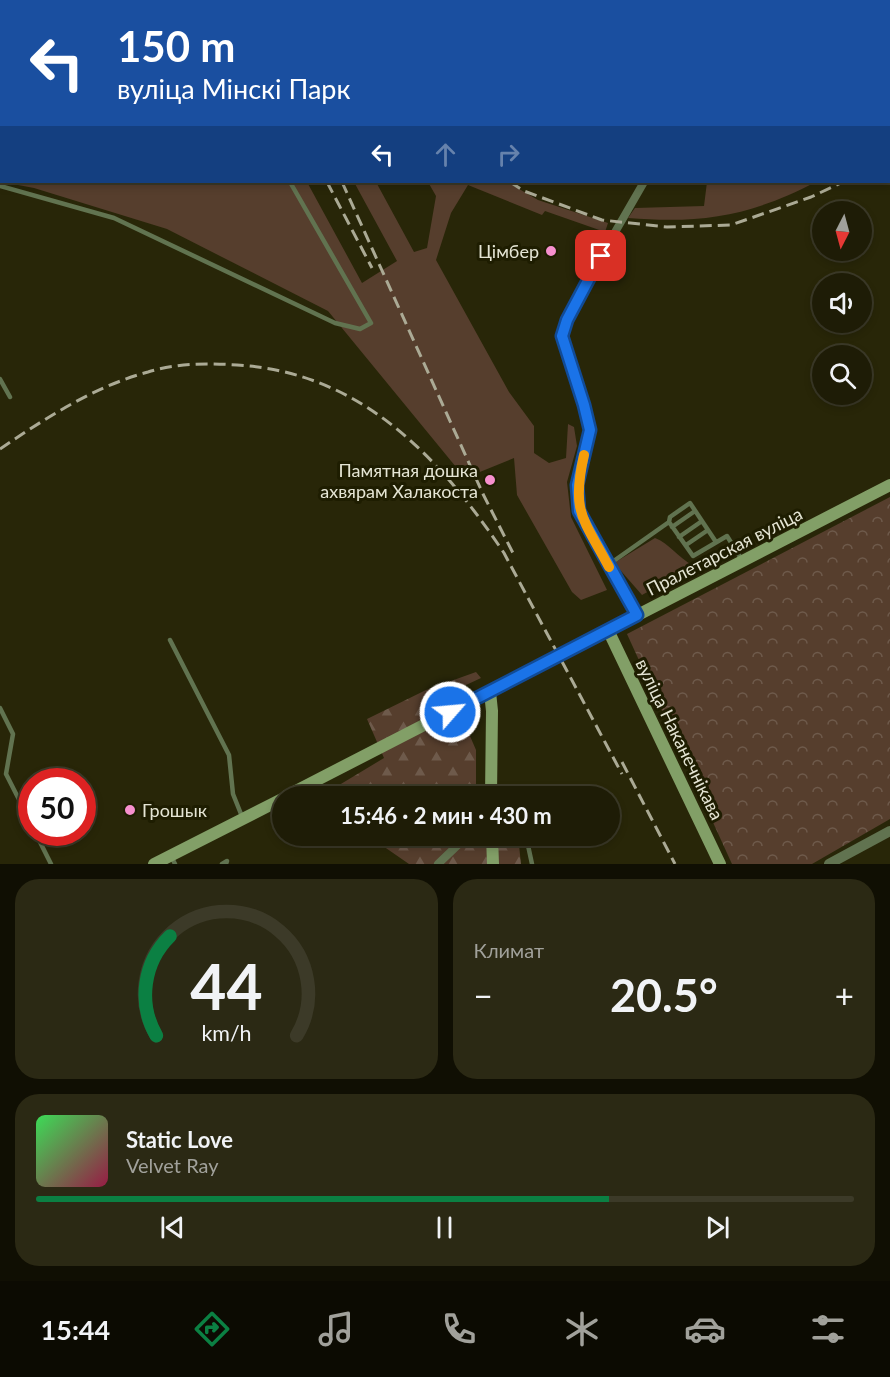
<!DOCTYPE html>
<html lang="ru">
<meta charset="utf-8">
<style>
:root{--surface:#1e1c06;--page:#2b2914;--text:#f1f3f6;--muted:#a1a19b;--line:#3c3a28;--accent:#0b8043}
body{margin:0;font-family:Lato,sans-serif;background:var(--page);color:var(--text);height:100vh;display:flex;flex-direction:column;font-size:22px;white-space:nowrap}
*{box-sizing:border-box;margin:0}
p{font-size:20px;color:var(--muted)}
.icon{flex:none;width:33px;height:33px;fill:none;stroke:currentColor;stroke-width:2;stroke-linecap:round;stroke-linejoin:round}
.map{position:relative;height:864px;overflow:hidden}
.details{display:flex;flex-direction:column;gap:15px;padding:15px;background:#100f03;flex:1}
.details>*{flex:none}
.banner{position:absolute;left:0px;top:0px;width:891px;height:183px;box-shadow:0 3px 9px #0003,0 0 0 2px var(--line);background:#1a4fa0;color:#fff;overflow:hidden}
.needle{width:39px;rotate:186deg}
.fabs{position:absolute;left:812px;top:201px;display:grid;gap:12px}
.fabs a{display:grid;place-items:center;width:60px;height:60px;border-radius:50%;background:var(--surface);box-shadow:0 3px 9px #0003,0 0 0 2px var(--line);font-size:30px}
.speed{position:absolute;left:18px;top:768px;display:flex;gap:12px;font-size:30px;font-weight:700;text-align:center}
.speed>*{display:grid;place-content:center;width:78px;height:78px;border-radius:50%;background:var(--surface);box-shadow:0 3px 9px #0003,0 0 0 2px var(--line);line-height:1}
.speed .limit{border:9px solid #d22;background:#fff;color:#111}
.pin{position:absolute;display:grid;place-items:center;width:51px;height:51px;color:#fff;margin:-26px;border-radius:12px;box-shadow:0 3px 9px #0006}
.me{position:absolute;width:66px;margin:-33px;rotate:63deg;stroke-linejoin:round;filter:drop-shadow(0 0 4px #0008)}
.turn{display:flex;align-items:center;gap:21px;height:126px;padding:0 18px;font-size:27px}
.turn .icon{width:78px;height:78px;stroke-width:2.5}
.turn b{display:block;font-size:42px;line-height:51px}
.lanes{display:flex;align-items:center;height:57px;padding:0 18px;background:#0003;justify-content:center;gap:30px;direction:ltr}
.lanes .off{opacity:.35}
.big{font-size:45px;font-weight:700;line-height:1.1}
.details .widget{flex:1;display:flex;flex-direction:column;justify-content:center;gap:9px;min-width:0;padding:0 21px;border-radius:24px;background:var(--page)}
.details .dial{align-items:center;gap:0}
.dial svg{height:156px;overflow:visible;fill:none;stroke:var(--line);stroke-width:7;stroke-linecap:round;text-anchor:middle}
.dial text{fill:var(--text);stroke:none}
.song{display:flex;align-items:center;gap:18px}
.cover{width:72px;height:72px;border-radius:9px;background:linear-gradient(135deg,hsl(130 70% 55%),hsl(340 70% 35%))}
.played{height:6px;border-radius:3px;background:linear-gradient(90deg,var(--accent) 70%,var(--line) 70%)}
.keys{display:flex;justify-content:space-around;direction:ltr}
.heat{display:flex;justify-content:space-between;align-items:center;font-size:33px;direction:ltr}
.details .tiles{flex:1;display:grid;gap:15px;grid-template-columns:1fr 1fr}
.widget:last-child{grid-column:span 2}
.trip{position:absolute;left:272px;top:786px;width:348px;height:60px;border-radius:30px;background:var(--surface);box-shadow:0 3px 9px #0003,0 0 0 2px var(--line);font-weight:700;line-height:60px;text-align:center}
.menu{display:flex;height:96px;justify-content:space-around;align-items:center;background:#0c0b02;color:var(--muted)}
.menu .icon{width:42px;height:42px}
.menu .current{color:var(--accent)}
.menu b{font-size:27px;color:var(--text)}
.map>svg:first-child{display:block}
</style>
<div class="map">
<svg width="890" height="864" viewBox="0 0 890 864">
<defs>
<pattern id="forest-firs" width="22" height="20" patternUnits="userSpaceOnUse" patternTransform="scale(1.5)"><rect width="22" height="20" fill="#563e2d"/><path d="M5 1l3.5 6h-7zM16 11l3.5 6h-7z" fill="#6e5a4b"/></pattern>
<pattern id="park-crowns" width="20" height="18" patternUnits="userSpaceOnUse" patternTransform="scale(1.5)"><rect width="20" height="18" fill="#563e2d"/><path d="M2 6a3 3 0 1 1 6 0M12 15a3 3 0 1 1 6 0" fill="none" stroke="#6e5a4b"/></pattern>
</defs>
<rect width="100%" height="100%" fill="#282608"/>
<path fill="#563e2d" d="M0,0H211L212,1L2,2V181Z
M2,182H307L362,283L397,261L354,182H376L414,252L427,248L436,196L428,182H507L538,200L608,223L605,232L545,211L542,215L468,185L451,213L436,260L509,392L534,426V453L549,463L566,458L568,424L574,427L577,446L567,482L571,517L607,590L581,600L572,592L517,495L514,458L465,478L328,311L167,229L34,188Z
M707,182H816C750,216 702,224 628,218L635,208L704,206Z
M655,538C669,543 677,557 694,566L642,595L614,563Z"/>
<path fill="url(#forest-firs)" d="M476,672L481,678L451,692L476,750V796H321L384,758L367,719L426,690Z
M379,836H476V842L518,836L521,864H409L383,846Z"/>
<path fill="url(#park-crowns)" d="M890,497V819L812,864H732L627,634Z"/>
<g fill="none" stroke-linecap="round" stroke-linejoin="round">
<path stroke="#617350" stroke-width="4.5" d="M196,0V2
M659,2L660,0
M0,186L114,218L335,323L360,329L371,323L290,182
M0,379L10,397
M669,522L670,517L690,503L716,542
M672,527L695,511
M679,537L702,521
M686,545L708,530
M608,565L669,522L693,556L727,536L742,560
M170,640L229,755L233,794L243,819
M0,708L13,734L6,774L32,825
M35,832L51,864
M526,836L532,864
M171,856L175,864
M222,864L227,861L226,864"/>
<path stroke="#617350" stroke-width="8" d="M850,2L853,0
M637,615L579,511L577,485L590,430L562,336L567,320L592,272L644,182
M438,864L462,841L474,836"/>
<path stroke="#617350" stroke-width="10" d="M829,864L890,831"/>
<path stroke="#829f67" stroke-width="12" d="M608,630L720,864
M490,692L492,711L491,796
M286,796L890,485
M492,836L493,864
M154,864L282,799"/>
<path stroke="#abaa95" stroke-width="3" stroke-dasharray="12 6" stroke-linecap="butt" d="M232,0L233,2
M380,0V2
M395,0V2
M300,2V0
M640,2L641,0
M327,182L372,268
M342,182L483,494L515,557
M510,182L524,191L602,220L667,227L731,225L811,197L843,182
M0,449C46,418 93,387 148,372C177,363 207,363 237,365C360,372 439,456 504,553L622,774
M622,762L675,864"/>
</g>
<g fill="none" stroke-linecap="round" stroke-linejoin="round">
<g stroke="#114b97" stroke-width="15">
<path id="route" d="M450,712L637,615L579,511L577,485L590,430L584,405L562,336L567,320L601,256"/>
</g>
<use href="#route" stroke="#1a73e8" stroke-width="10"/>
<path stroke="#f59e0b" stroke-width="10" d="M584,455C571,512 583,518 609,567"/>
</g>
<g fill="#f790ce" stroke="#1e1d01" stroke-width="2">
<circle cx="551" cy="251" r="6"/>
<circle cx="490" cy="480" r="6"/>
<circle cx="130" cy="810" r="6"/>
</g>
<g text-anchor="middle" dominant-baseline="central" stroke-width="6" stroke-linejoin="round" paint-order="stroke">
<g font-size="18" fill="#e5e5d4" stroke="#1e1d01" text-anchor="end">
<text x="539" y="251">Цімбер</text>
<text x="478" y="470">Памятная дошка<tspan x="478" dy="21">ахвярам Халакоста</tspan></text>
<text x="142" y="810" text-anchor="start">Грошык</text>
</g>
<g font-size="18" fill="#e5e5d4" stroke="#1e1d01">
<text transform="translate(724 551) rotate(-27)">Пралетарская вуліца</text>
<text transform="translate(680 739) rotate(64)">вуліца Наканечнікава</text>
</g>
</g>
</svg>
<div class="fabs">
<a><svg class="needle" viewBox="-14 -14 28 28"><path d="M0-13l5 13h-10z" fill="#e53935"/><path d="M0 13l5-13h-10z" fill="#a1a19b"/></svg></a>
<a><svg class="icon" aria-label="sound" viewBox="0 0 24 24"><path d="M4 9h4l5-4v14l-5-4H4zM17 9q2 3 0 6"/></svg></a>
<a><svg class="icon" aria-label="search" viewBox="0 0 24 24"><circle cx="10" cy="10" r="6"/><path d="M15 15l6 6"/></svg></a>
</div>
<div class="speed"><div class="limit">50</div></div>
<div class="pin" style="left:601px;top:256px;background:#d93025"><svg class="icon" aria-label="arrive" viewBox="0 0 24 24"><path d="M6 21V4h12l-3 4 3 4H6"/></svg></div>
<svg class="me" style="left:450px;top:712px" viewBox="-20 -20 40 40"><circle r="17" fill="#1a73e8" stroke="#fff" stroke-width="3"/><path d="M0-11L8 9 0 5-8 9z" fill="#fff"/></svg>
<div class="trip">15:46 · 2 мин · 430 m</div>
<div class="banner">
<div class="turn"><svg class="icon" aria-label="left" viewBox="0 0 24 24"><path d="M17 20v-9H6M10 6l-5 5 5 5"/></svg><div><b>150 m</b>вуліца Мінскі Парк</div></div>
<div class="lanes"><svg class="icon" aria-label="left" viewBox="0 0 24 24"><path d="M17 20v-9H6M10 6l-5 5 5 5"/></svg><svg class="icon off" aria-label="ahead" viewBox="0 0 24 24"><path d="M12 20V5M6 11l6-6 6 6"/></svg><svg class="icon off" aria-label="right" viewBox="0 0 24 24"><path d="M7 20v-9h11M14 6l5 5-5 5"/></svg></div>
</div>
</div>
<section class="details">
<div class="tiles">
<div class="widget dial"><svg viewBox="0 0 100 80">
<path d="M14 69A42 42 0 1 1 86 69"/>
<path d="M14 69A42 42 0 0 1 21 18" stroke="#0b8043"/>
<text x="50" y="56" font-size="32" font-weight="700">44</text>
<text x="50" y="72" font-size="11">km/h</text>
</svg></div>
<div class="widget"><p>Климат</p>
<div class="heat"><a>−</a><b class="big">20.5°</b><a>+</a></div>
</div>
<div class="widget">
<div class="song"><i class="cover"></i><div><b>Static Love</b><p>Velvet Ray</p></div></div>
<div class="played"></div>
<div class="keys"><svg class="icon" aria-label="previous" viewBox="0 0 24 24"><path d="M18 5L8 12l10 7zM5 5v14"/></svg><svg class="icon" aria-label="pause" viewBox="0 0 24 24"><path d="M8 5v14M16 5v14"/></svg><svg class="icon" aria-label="next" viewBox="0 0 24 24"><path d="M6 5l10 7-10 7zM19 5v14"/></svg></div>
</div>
</div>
</section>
<nav class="menu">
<b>15:44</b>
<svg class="icon current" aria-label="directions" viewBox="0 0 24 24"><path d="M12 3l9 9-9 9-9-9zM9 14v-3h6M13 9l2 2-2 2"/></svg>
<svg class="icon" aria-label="music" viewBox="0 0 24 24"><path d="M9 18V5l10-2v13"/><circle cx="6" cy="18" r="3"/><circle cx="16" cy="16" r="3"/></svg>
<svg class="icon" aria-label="phone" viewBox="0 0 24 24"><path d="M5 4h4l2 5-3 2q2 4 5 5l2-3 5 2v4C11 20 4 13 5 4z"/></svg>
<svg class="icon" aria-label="climate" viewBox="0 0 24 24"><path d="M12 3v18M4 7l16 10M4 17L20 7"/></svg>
<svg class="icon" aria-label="car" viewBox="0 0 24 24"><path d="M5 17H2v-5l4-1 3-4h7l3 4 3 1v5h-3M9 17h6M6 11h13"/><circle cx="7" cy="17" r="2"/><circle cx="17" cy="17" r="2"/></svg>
<svg class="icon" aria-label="filters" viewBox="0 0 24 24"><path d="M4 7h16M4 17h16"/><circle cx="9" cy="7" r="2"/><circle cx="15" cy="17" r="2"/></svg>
</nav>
